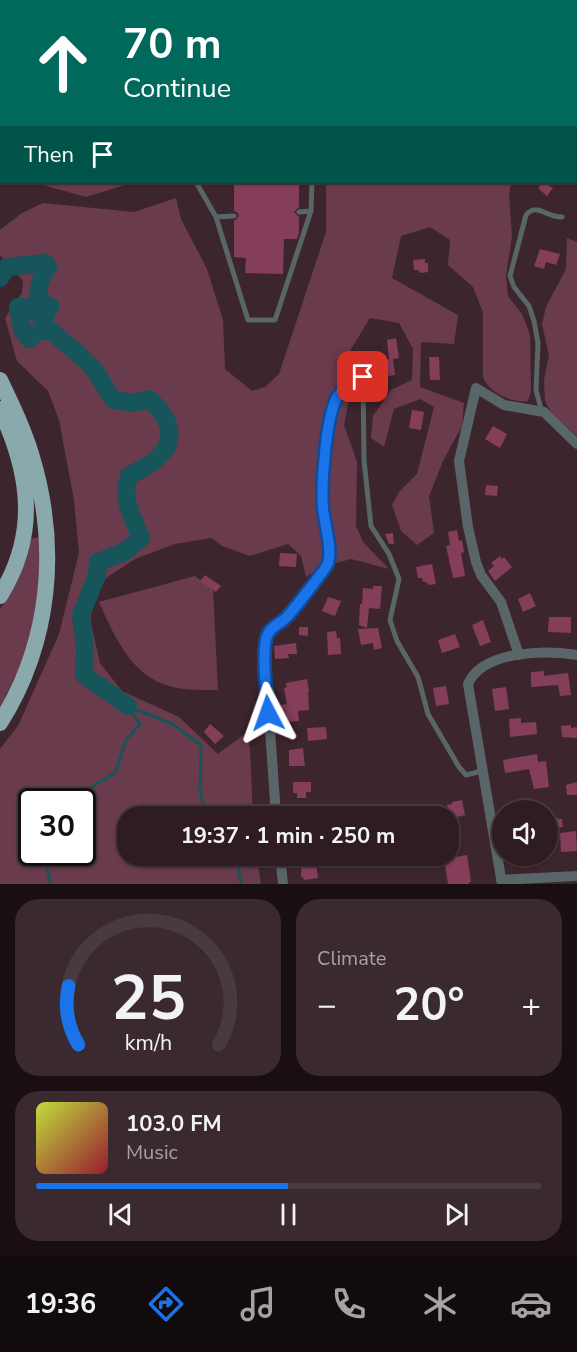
<!DOCTYPE html>
<meta charset="utf-8">
<style>
:root{--surface:#2e1c22;--page:#3a292f;--text:#f1f3f6;--muted:#a7a1a5;--line:#493a40;--accent:#1a73e8}
body{margin:0;font-family:"Nunito Sans",sans-serif;background:var(--page);color:var(--text);height:100vh;display:flex;flex-direction:column;font-size:22px;white-space:nowrap}
*{box-sizing:border-box;margin:0}
p{font-size:20px;color:var(--muted)}
.icon{flex:none;width:33px;height:33px;fill:none;stroke:currentColor;stroke-width:2;stroke-linecap:round;stroke-linejoin:round}
.map{position:relative;height:884px;overflow:hidden}
.drawer{display:flex;flex-direction:column;gap:15px;padding:15px;background:#190f13;flex:1}
.drawer>*{flex:none}
.banner{position:absolute;left:0px;top:0px;width:578px;height:183px;box-shadow:0 2px 4px #0004,0 0 0 2px var(--line);background:#00695c;color:#fff;overflow:hidden}
.fabs{position:absolute;left:492px;top:800px;display:grid;gap:12px}
.fabs a{display:grid;place-items:center;width:66px;height:66px;border-radius:50%;background:var(--surface);box-shadow:0 2px 4px #0004,0 0 0 2px var(--line);font-size:30px}
.speed{position:absolute;left:18px;top:788px;display:flex;gap:12px;font-size:30px;font-weight:700;text-align:center}
.speed>*{display:grid;place-content:center;width:78px;height:78px;border-radius:50%;background:var(--surface);box-shadow:0 2px 4px #0004,0 0 0 2px var(--line);line-height:1}
.speed .limit{border:3px solid #111;border-radius:9px;background:#fff;color:#111}
.pin{position:absolute;display:grid;place-items:center;width:51px;height:51px;color:#fff;margin:-26px;border-radius:12px;box-shadow:0 3px 9px #0006}
.me{position:absolute;width:66px;margin:-33px;rotate:356deg;stroke-linejoin:round;filter:drop-shadow(0 0 4px #0008)}
.turn{display:flex;align-items:center;gap:21px;height:126px;padding:0 24px;font-size:27px}
.turn .icon{width:78px;height:78px;stroke-width:2.5}
.turn b{display:block;font-size:42px;line-height:51px}
.then{display:flex;align-items:center;height:57px;padding:0 24px;background:#0003;gap:12px;font-size:22px}
.big{font-size:45px;font-weight:700;line-height:1.1}
.drawer .tile{flex:1;display:flex;flex-direction:column;justify-content:center;gap:9px;min-width:0;padding:0 21px;border-radius:24px;background:var(--page)}
.drawer .dial{align-items:center;gap:0}
.dial svg{height:156px;overflow:visible;fill:none;stroke:var(--line);stroke-width:7;stroke-linecap:round;text-anchor:middle}
.dial text{fill:var(--text);stroke:none}
.song{display:flex;align-items:center;gap:18px}
.cover{width:72px;height:72px;border-radius:9px;background:linear-gradient(135deg,hsl(70 70% 55%),hsl(350 70% 35%))}
.played{height:6px;border-radius:3px;background:linear-gradient(90deg,var(--accent) 50%,var(--line) 50%)}
.keys{display:flex;justify-content:space-around;direction:ltr}
.heat{display:flex;justify-content:space-between;align-items:center;font-size:33px;direction:ltr}
.drawer .tiles{flex:1;display:grid;gap:15px;grid-template-columns:1fr 1fr}
.tile:last-child{grid-column:span 2}
.trip{position:absolute;left:117px;top:806px;width:342px;height:60px;border-radius:24px;background:var(--surface);box-shadow:0 2px 4px #0004,0 0 0 2px var(--line);font-weight:700;line-height:60px;text-align:center}
.tabs{display:flex;height:96px;justify-content:space-around;align-items:center;background:#120b0e;color:var(--muted)}
.tabs .icon{width:42px;height:42px}
.tabs .current{color:var(--accent)}
.tabs b{font-size:27px;color:var(--text)}
.map>svg:first-child{display:block}
</style>
<div class="map">
<svg width="577" height="884" viewBox="0 0 577 884">
<rect width="100%" height="100%" fill="#3d252d"/>
<path fill="#6a3b4d" fill-rule="evenodd" d="M38,182H129L125,185L86,197L43,185Z
M326,182H511L509,196L512,236L506,276L508,296L522,314L530,335L531,391L528,401C512,403 489,393 483,377V312L473,287L448,265L450,240L430,227L401,236L392,278L458,315L454,344L421,342L420,387L464,403L462,426L443,461L429,496L434,533L417,545L401,531L392,505L399,492L417,474L434,407L420,399L394,409L384,447L371,438L373,416L391,390L412,380L413,349L399,323L370,318L351,349L352,384L344,425L357,462L356,526L363,542L389,569L351,559L321,567L306,577L301,556L288,544L250,556L222,546L212,538L175,544L135,559L106,578L90,606L92,628L100,663L122,691L179,717L218,754L246,733L250,748L253,816H128V855H256L261,884H0V749L18,726L59,634L79,553L74,500L59,420L48,391L17,361L5,318L22,293L23,281L0,255V230L22,213L43,203L134,212L176,198L181,219L207,269L223,320L225,369L252,391L265,387L279,374L326,232ZM32,801H82V852H32Z
M567,238L577,242V436L551,412L545,401L544,380L549,355L542,324L546,307L566,269Z
M38,537L40,543C39,569 41,606 33,631C25,657 12,683 0,708V609C17,589 24,563 31,539Z
M195,576L213,590L218,690C201,690 180,691 163,684C129,671 113,633 99,602Z"/>
<g fill="none" stroke-linecap="round" stroke-linejoin="round">
<path stroke="#16555a" stroke-width="3" d="M130,707L172,724L201,745L200,791L206,816
M82,837L90,823L92,810L89,805L87,794L93,786L116,772L126,740L140,724L128,706
M231,855L238,865L241,884
M51,884L47,869L54,852"/>
<path stroke="#16555a" stroke-width="18" d="M0,278L7,267L45,263L48,267C40,278 38,288 38,301L50,306L45,317L25,307H18L22,329L29,339L37,332L50,330C66,344 83,356 96,372C102,381 107,391 114,400L134,403L149,399C170,417 180,442 153,462C146,467 137,471 129,476C121,500 132,515 141,538L124,552L98,562L97,575L81,615L85,647L84,675L128,706"/>
</g>
<path fill="#853e5a" d="M234,182H299V207L294,212L299,217V233L297,239H284L283,274L245,273L246,258L234,257V221L239,216L238,213L234,211Z
M543,182L553,188L547,196L538,188Z
M540,249L560,254L556,265L546,262L544,269L534,266Z
M425,259V263H428V272L420,273L418,270H414L413,260Z
M396,338L399,358L393,359L395,375L382,377L381,361L389,359L387,340Z
M429,357H439L440,380H430Z
M412,410L424,412L421,430L409,428Z
M493,426L507,434L500,448L485,439Z
M486,485L498,486L497,496L485,495Z
M457,530L459,541L462,540L464,552L461,553L465,576L453,578L446,546L450,545L448,532Z
M393,533L394,544H389L385,534Z
M280,553L297,554L296,567L279,566Z
M500,556L502,559L504,557L512,567L495,581L488,571L494,566L491,563Z
M432,564L436,584L428,585L427,582H423L422,578H418L416,567Z
M205,575L221,586L216,592L200,581Z
M373,586H382L380,609L369,608L367,628L359,625L360,604H362L363,588L373,589Z
M530,593L536,606L523,612L518,599Z
M328,597L341,601L335,616L322,611Z
M549,617H571V633L548,632Z
M483,620L491,642L480,646L472,625Z
M299,627H308V636L299,635Z
M378,628L382,648L374,650L373,643L361,645L358,629Z
M336,631L337,638H340L341,654L328,655L327,632Z
M455,634L460,647L442,653L438,640Z
M296,643L297,654H288L289,658L275,659L274,646Z
M544,671V676L568,673L571,695L560,696L558,685L531,687V672Z
M307,679L309,692H308L309,710L298,711L299,721L282,722L281,705L287,704L284,688L287,687L286,683Z
M446,686L449,704L436,706L433,688Z
M506,687L509,709L495,711L492,689Z
M521,718V723L536,722L537,734L510,737L509,719Z
M210,724L224,736L215,744L204,732Z
M571,725V728L577,727V738L562,737L561,726Z
M326,727L327,739L308,741L307,728Z
M303,748L305,766H289V750Z
M537,754L538,762L546,761L549,787L534,789L529,769L505,773L503,760Z
M293,782H311V792H306V798H297V793H293Z
M577,782V795H567L566,785Z
M462,800L465,815L453,818L452,814L449,815L447,805L452,804V802Z
M522,801L524,810H511L510,803Z
M557,817L558,819H562L563,827L551,828L550,818Z
M576,831L577,851L561,852L560,833Z
M302,855H315L318,878L304,880L303,877H301Z
M467,855L471,882H469V884H448L444,859Z"/>
<g fill="none" stroke-linecap="round" stroke-linejoin="round">
<path stroke="#586667" stroke-width="5" d="M3,0V2
M45,2L46,0
M88,2V0
M207,2V0
M320,2V0
M0,40H2
M0,75L2,77
M196,182L216,217L248,320H275L311,211L312,182
M299,212L311,211
M216,217L234,216
M542,412L536,390L538,343L534,321L529,306L514,287L510,276L526,215C537,202 545,217 562,217
M286,618L328,562V541L323,507V479L330,419L338,396L347,386L363,377L364,460L371,526L389,554L399,579L390,620L397,641L418,677L428,714L459,767L466,775L482,771"/>
<path stroke="#586667" stroke-width="10" d="M519,655L501,602L481,575L476,562L468,527L459,461L476,388L504,405L544,412L577,444
M276,816L266,672V638L269,632L286,618
M280,855L283,884
M501,880L577,876
M502,884L468,684C483,650 546,650 577,655"/>
<path stroke="#586667" stroke-width="12" d="M427,0L513,2
M576,8H577"/>
<path stroke="#89a9ac" stroke-width="16" d="M0,380C12,405 24,430 32,457C59,547 51,642 0,723
M0,409C30,473 39,533 0,596"/>
</g>
<g fill="none" stroke-linecap="round" stroke-linejoin="round">
<g stroke="#114b97" stroke-width="15">
<path id="route" d="M268,713C267,693 261,654 267,636C270,627 281,623 287,617C293,610 326,569 328,563C333,550 324,522 323,508C321,486 326,413 338,396C344,387 353,382 363,377"/>
</g>
<use href="#route" stroke="#1a73e8" stroke-width="10"/>
</g>
</svg>
<div class="fabs">
<a><svg class="icon" aria-label="sound" viewBox="0 0 24 24"><path d="M4 9h4l5-4v14l-5-4H4zM17 9q2 3 0 6"/></svg></a>
</div>
<div class="speed"><div class="limit">30</div></div>
<div class="pin" style="left:363px;top:377px;background:#d93025"><svg class="icon" aria-label="arrive" viewBox="0 0 24 24"><path d="M6 21V4h12l-3 4 3 4H6"/></svg></div>
<svg class="me" style="left:268px;top:713px" viewBox="-20 -20 40 40"><path d="M0-17L14 15 0 8-14 15z" fill="#1a73e8" stroke="#fff" stroke-width="4"/></svg>
<div class="trip">19:37 · 1 min · 250 m</div>
<div class="banner">
<div class="turn"><svg class="icon" aria-label="ahead" viewBox="0 0 24 24"><path d="M12 20V5M6 11l6-6 6 6"/></svg><div><b>70 m</b>Continue</div></div>
<div class="then">Then<svg class="icon" aria-label="arrive" viewBox="0 0 24 24"><path d="M6 21V4h12l-3 4 3 4H6"/></svg></div>
</div>
</div>
<section class="drawer">
<div class="tiles">
<div class="tile dial"><svg viewBox="0 0 100 80">
<path d="M14 69A42 42 0 1 1 86 69"/>
<path d="M14 69A42 42 0 0 1 9 39" stroke="#1a73e8"/>
<text x="50" y="56" font-size="32" font-weight="700">25</text>
<text x="50" y="72" font-size="11">km/h</text>
</svg></div>
<div class="tile"><p>Climate</p>
<div class="heat"><a>−</a><b class="big">20°</b><a>+</a></div>
</div>
<div class="tile">
<div class="song"><i class="cover"></i><div><b>103.0 FM</b><p>Music</p></div></div>
<div class="played"></div>
<div class="keys"><svg class="icon" aria-label="previous" viewBox="0 0 24 24"><path d="M18 5L8 12l10 7zM5 5v14"/></svg><svg class="icon" aria-label="pause" viewBox="0 0 24 24"><path d="M8 5v14M16 5v14"/></svg><svg class="icon" aria-label="next" viewBox="0 0 24 24"><path d="M6 5l10 7-10 7zM19 5v14"/></svg></div>
</div>
</div>
</section>
<nav class="tabs">
<b>19:36</b>
<svg class="icon current" aria-label="directions" viewBox="0 0 24 24"><path d="M12 3l9 9-9 9-9-9zM9 14v-3h6M13 9l2 2-2 2"/></svg>
<svg class="icon" aria-label="music" viewBox="0 0 24 24"><path d="M9 18V5l10-2v13"/><circle cx="6" cy="18" r="3"/><circle cx="16" cy="16" r="3"/></svg>
<svg class="icon" aria-label="phone" viewBox="0 0 24 24"><path d="M5 4h4l2 5-3 2q2 4 5 5l2-3 5 2v4C11 20 4 13 5 4z"/></svg>
<svg class="icon" aria-label="climate" viewBox="0 0 24 24"><path d="M12 3v18M4 7l16 10M4 17L20 7"/></svg>
<svg class="icon" aria-label="car" viewBox="0 0 24 24"><path d="M5 17H2v-5l4-1 3-4h7l3 4 3 1v5h-3M9 17h6M6 11h13"/><circle cx="7" cy="17" r="2"/><circle cx="17" cy="17" r="2"/></svg>
</nav>
